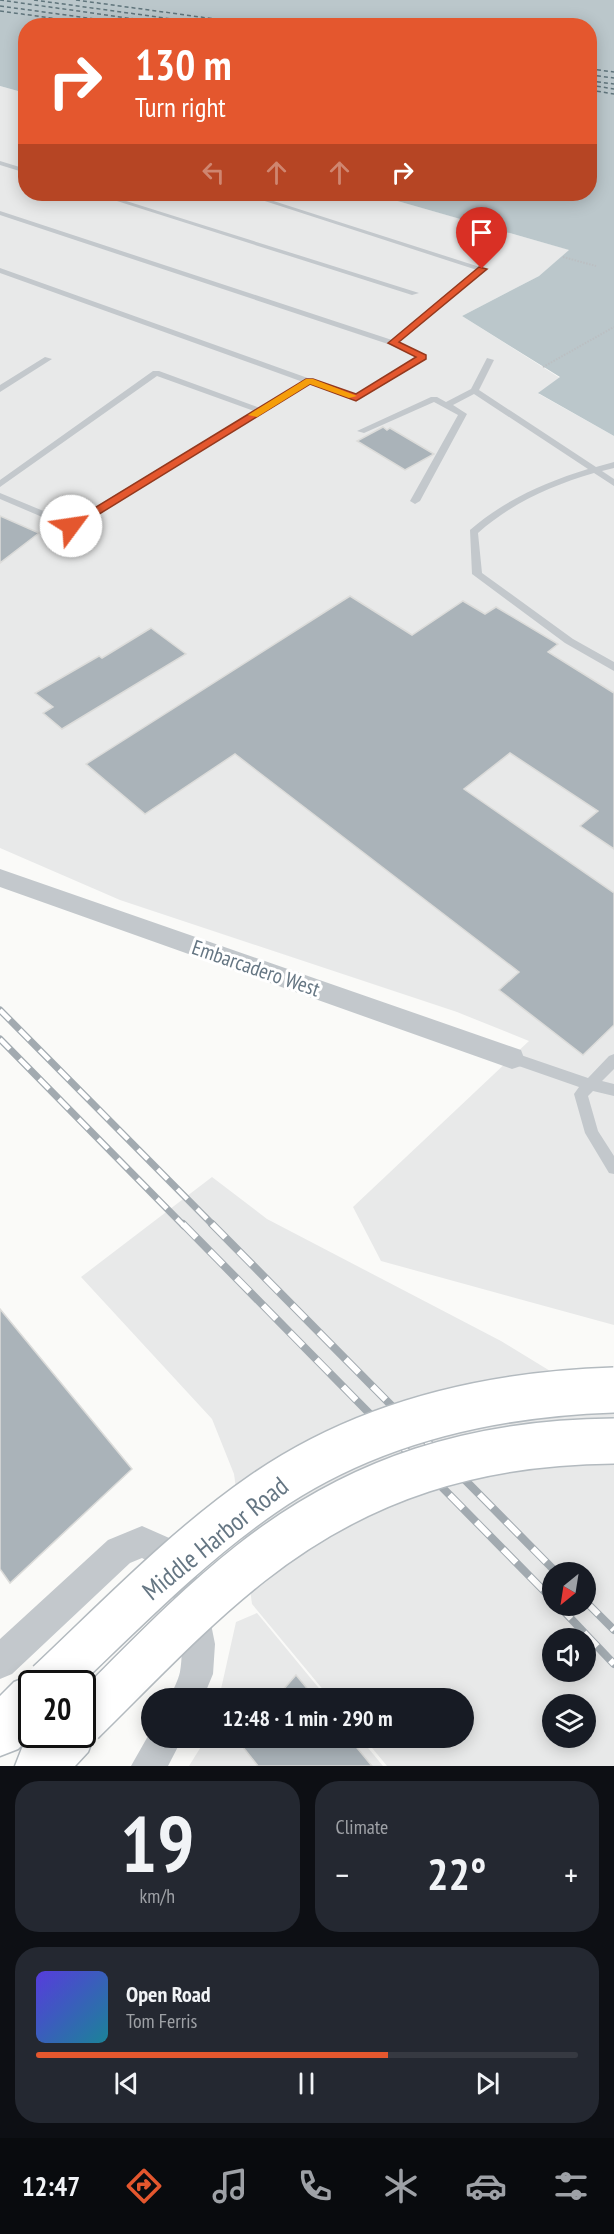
<!DOCTYPE html>
<meta charset="utf-8">
<style>
:root{--surface:#171b24;--page:#242831;--text:#f1f3f6;--muted:#9ea1a6;--line:#363941;--accent:#e4572e}
body{margin:0;font-family:"PT Sans Narrow",sans-serif;background:var(--page);color:var(--text);height:100vh;display:flex;flex-direction:column;font-size:22px;white-space:nowrap}
*{box-sizing:border-box;margin:0}
p{font-size:20px;color:var(--muted)}
.icon{flex:none;width:33px;height:33px;fill:none;stroke:currentColor;stroke-width:2;stroke-linecap:round;stroke-linejoin:round}
.map{position:relative;height:1766px;overflow:hidden}
.panel{display:flex;flex-direction:column;gap:15px;padding:15px;background:#0d0f14;flex:1}
.panel>*{flex:none}
.guide{position:absolute;left:18px;top:18px;width:579px;height:183px;border-radius:24px;box-shadow:0 3px 15px #0003;background:#e4572e;color:#fff;overflow:hidden}
.needle{width:39px;rotate:210deg}
.buttons{position:absolute;left:542px;top:1562px;display:grid;gap:12px}
.buttons a{display:grid;place-items:center;width:54px;height:54px;border-radius:50%;background:var(--surface);box-shadow:0 3px 15px #0003;font-size:30px}
.speed{position:absolute;left:18px;top:1670px;display:flex;gap:12px;font-size:30px;font-weight:700;text-align:center}
.speed>*{display:grid;place-content:center;width:78px;height:78px;border-radius:50%;background:var(--surface);box-shadow:0 3px 15px #0003;line-height:1}
.speed .limit{border:3px solid #111;border-radius:9px;background:#fff;color:#111}
.pin{position:absolute;display:grid;place-items:center;width:51px;height:51px;color:#fff;margin:-62px -26px;border-radius:50% 50% 50% 0;rotate:-45deg;box-shadow:0 0 6px #0007}
.pin .icon{rotate:45deg}
.me{position:absolute;width:66px;margin:-33px;rotate:59deg;stroke-linejoin:round;filter:drop-shadow(0 0 4px #0008)}
.turn{display:flex;align-items:center;gap:21px;height:126px;padding:0 18px;font-size:27px}
.turn .icon{width:78px;height:78px;stroke-width:2.5}
.turn b{display:block;font-size:42px;line-height:51px}
.lanes{display:flex;align-items:center;height:57px;padding:0 18px;background:#0003;justify-content:center;gap:30px;direction:ltr}
.lanes .off{opacity:.35}
.big{font-size:45px;font-weight:700;line-height:1.1}
.panel .tile{flex:1;display:flex;flex-direction:column;justify-content:center;gap:9px;min-width:0;padding:0 21px;border-radius:24px;background:var(--page)}
.panel .dial{align-items:center;gap:0}
.dial b{font-size:78px;line-height:1}
.song{display:flex;align-items:center;gap:18px}
.cover{width:72px;height:72px;border-radius:9px;background:linear-gradient(135deg,hsl(250 70% 55%),hsl(190 70% 35%))}
.played{height:6px;border-radius:3px;background:linear-gradient(90deg,var(--accent) 65%,var(--line) 65%)}
.keys{display:flex;justify-content:space-around;direction:ltr}
.heat{display:flex;justify-content:space-between;align-items:center;font-size:33px;direction:ltr}
.panel .tiles{flex:1;display:grid;gap:15px;grid-template-columns:1fr 1fr}
.tile:last-child{grid-column:span 2}
.trip{position:absolute;left:141px;top:1688px;width:333px;height:60px;border-radius:30px;background:var(--surface);box-shadow:0 3px 15px #0003;font-weight:700;line-height:60px;text-align:center}
.tabs{display:flex;height:96px;justify-content:space-around;align-items:center;background:#090b0e;color:var(--muted)}
.tabs .icon{width:42px;height:42px}
.tabs .selected{color:var(--accent)}
.tabs b{font-size:27px;color:var(--text)}
.map>svg:first-child{display:block}
</style>
<div class="map">
<svg width="614" height="1766" viewBox="0 0 614 1766">
<rect width="100%" height="100%" fill="#fafaf8"/>
<path fill="#e8e9e9" fill-rule="evenodd" d="M0,86L25,93L26,194H373L570,250L539,276L462,316L560,378L539,394L614,436V1325L381,1261L353,1207L529,1041L457,1012L120,900L0,848Z
M212,1177L267,1219L501,1341L614,1410V1766H387L363,1737H464V1698H330L252,1604L234,1474L212,1419L81,1277ZM552,1572H585V1605H552ZM552,1638H585V1671H552ZM552,1704H585V1737H552Z
M257,1613L327,1698H219L236,1622Z
M207,1737H359L383,1766H189Z"/>
<path fill="#bbc7cb" d="M0,0H614V436L538,393L560,377L462,316L539,276L569,250L373,194H590V26H26L25,93L0,86Z"/>
<g fill="none" stroke-linecap="round" stroke-linejoin="round">
<path stroke="#60757c" stroke-width="1.5" stroke-dasharray="4 3" stroke-linecap="butt" d="M0,0L184,26
M34,0L223,26
M76,0L266,26
M0,6L146,26
M0,11L109,26
M590,69L614,72
M590,75L614,78
M590,81L614,84
M590,85L614,89
M590,90L614,94"/>
</g>
<path fill="#aab3b9" stroke="#dcdcda" stroke-width="1.5" d="M383,427L387,430L390,428L434,454L405,470L357,441Z
M0,516L39,533L0,563Z
M350,596L412,635L463,601L485,614L496,607L558,644L548,652L614,693V849L580,826L598,811L510,753L464,789L614,893V1025L583,1055L499,990L519,972L235,754L145,814L86,764Z
M151,628L186,654L62,729L43,713L53,707L35,693L99,656L102,658Z
M0,1309L132,1469L10,1583L0,1569Z
M296,1675L315,1698H276Z
M235,1737H348L372,1766H258Z"/>
<g fill="none" stroke-linecap="round" stroke-linejoin="round">
<g stroke="#b3babf" stroke-width="3">
<path id="secondary" d="M32,1675L50,1683H32L33,1734L18,1749L0,1756V1696L14,1682Z
M82,1714L88,1716L95,1734L88,1752L75,1766H15L22,1748L35,1734H82Z"/>
</g>
<path stroke="#bbbfc2" stroke-width="2" stroke-dasharray="1.5 1.5" stroke-linecap="butt" d="M563,257L596,266
M543,367L614,327"/>
<path fill="#c3c8cc" fill-rule="evenodd" d="M0,161L26,169V173L0,165Z
M95,194H104L419,293L412,295Z
M243,194H252L486,269L399,342L426,355V359L359,400H353L310,384L74,528H68L0,499V493L70,522L254,411L157,376L0,487V480L153,371H159L260,408L303,382L0,273V268L355,395L417,357L397,347L0,215V211L392,340L477,270Z
M45,357L52,359L0,392V385Z
M487,358L494,360L479,390L596,467L614,462V468L602,471L614,479V486L594,473C550,486 512,503 478,533L482,573L573,639L614,662V671L565,643L472,574L470,530C505,500 543,483 588,469L474,394L453,405L467,414L420,501L415,504L410,501L458,415L434,402L364,433L357,431L431,397H437L446,402L471,389Z
M512,1052L588,1078L609,1056L614,1054V1069L602,1081L614,1084V1096L593,1091L588,1096L598,1131L614,1156V1174L609,1173L585,1133L574,1094L579,1087L507,1062L505,1058L507,1054Z"/>
<path fill="#c3c8cc" fill-rule="evenodd" d="M0,869L521,1050L524,1058L521,1066L512,1069L0,887Z
M142,1526L176,1541L204,1589L215,1644L213,1674L203,1698H169C173,1690 178,1681 180,1672C186,1637 177,1573 142,1558L130,1563L12,1674L0,1679V1639L108,1540Z
M152,1729V1737H183L168,1766H131Z"/>
<use href="#secondary" fill="#fff" fill-rule="evenodd"/>
<g stroke="#a2aab0" stroke-width="7">
<path id="rail-far1" d="M0,1010L214,1226
M0,1039L184,1226"/>
</g>
<g stroke="#a2aab0" stroke-width="8">
<path id="rail" d="M183,1224L552,1599
M212,1224L556,1572
M585,1601L614,1630
M558,1605L614,1664"/>
</g>
<use href="#rail-far1" stroke="#fff" stroke-width="4.5" stroke-dasharray="14" stroke-linecap="butt"/>
<use href="#rail" stroke="#fff" stroke-width="6" stroke-dasharray="19" stroke-linecap="butt"/>
<g stroke="#b3babf" stroke-width="48" stroke-linecap="butt">
<path id="secondary-bridge" d="M49,1683C118,1618 185,1548 263,1494C367,1422 489,1394 614,1390
M82,1722C137,1668 190,1611 251,1563C360,1477 477,1442 614,1441"/>
</g>
<use href="#secondary-bridge" stroke="#fff" stroke-width="45"/>
</g>
<path fill="#e4572e" stroke="#94391e" stroke-width="1.5" d="M479,267L487,269L399,342L426,355V359L356,401L310,384L75,529H67L65,526L306,379H313L356,394L416,357L388,343Z"/>
<path fill="#f59e0b" d="M306,379H313L357,396L349,398L310,384L257,417L248,415Z"/>
<g text-anchor="middle" dominant-baseline="central" stroke-width="6" stroke-linejoin="round" paint-order="stroke">
<g font-size="21" fill="#657683" stroke="#fff">
<text transform="translate(256 968) rotate(19)">Embarcadero West</text>
</g>
<g font-size="26" fill="#657683" stroke="#fff">
<text transform="translate(215 1538) rotate(-39)">Middle Harbor Road</text>
</g>
</g>
</svg>
<div class="buttons">
<a><svg class="needle" viewBox="-14 -14 28 28"><path d="M0-13l5 13h-10z" fill="#e53935"/><path d="M0 13l5-13h-10z" fill="#9ea1a6"/></svg></a>
<a><svg class="icon" aria-label="sound" viewBox="0 0 24 24"><path d="M4 9h4l5-4v14l-5-4H4zM17 9q2 3 0 6"/></svg></a>
<a><svg class="icon" aria-label="layers" viewBox="0 0 24 24"><path d="M12 4l9 5-9 5-9-5zM3 14l9 5 9-5"/></svg></a>
</div>
<div class="speed"><div class="limit">20</div></div>
<div class="pin" style="left:482px;top:269px;background:#d93025"><svg class="icon" aria-label="arrive" viewBox="0 0 24 24"><path d="M6 21V4h12l-3 4 3 4H6"/></svg></div>
<svg class="me" style="left:71px;top:526px" viewBox="-20 -20 40 40"><circle r="19" fill="#fff"/><path d="M0-13L10 11 0 6-10 11z" fill="#e4572e"/></svg>
<div class="trip">12:48 · 1 min · 290 m</div>
<div class="guide">
<div class="turn"><svg class="icon" aria-label="right" viewBox="0 0 24 24"><path d="M7 20v-9h11M14 6l5 5-5 5"/></svg><div><b>130 m</b>Turn right</div></div>
<div class="lanes"><svg class="icon off" aria-label="left" viewBox="0 0 24 24"><path d="M17 20v-9H6M10 6l-5 5 5 5"/></svg><svg class="icon off" aria-label="ahead" viewBox="0 0 24 24"><path d="M12 20V5M6 11l6-6 6 6"/></svg><svg class="icon off" aria-label="ahead" viewBox="0 0 24 24"><path d="M12 20V5M6 11l6-6 6 6"/></svg><svg class="icon" aria-label="right" viewBox="0 0 24 24"><path d="M7 20v-9h11M14 6l5 5-5 5"/></svg></div>
</div>
</div>
<section class="panel">
<div class="tiles">
<div class="tile dial"><b>19</b><p>km/h</p></div>
<div class="tile"><p>Climate</p>
<div class="heat"><a>−</a><b class="big">22°</b><a>+</a></div>
</div>
<div class="tile">
<div class="song"><i class="cover"></i><div><b>Open Road</b><p>Tom Ferris</p></div></div>
<div class="played"></div>
<div class="keys"><svg class="icon" aria-label="previous" viewBox="0 0 24 24"><path d="M18 5L8 12l10 7zM5 5v14"/></svg><svg class="icon" aria-label="pause" viewBox="0 0 24 24"><path d="M8 5v14M16 5v14"/></svg><svg class="icon" aria-label="next" viewBox="0 0 24 24"><path d="M6 5l10 7-10 7zM19 5v14"/></svg></div>
</div>
</div>
</section>
<nav class="tabs">
<b>12:47</b>
<svg class="icon selected" aria-label="directions" viewBox="0 0 24 24"><path d="M12 3l9 9-9 9-9-9zM9 14v-3h6M13 9l2 2-2 2"/></svg>
<svg class="icon" aria-label="music" viewBox="0 0 24 24"><path d="M9 18V5l10-2v13"/><circle cx="6" cy="18" r="3"/><circle cx="16" cy="16" r="3"/></svg>
<svg class="icon" aria-label="phone" viewBox="0 0 24 24"><path d="M5 4h4l2 5-3 2q2 4 5 5l2-3 5 2v4C11 20 4 13 5 4z"/></svg>
<svg class="icon" aria-label="climate" viewBox="0 0 24 24"><path d="M12 3v18M4 7l16 10M4 17L20 7"/></svg>
<svg class="icon" aria-label="car" viewBox="0 0 24 24"><path d="M5 17H2v-5l4-1 3-4h7l3 4 3 1v5h-3M9 17h6M6 11h13"/><circle cx="7" cy="17" r="2"/><circle cx="17" cy="17" r="2"/></svg>
<svg class="icon" aria-label="filters" viewBox="0 0 24 24"><path d="M4 7h16M4 17h16"/><circle cx="9" cy="7" r="2"/><circle cx="15" cy="17" r="2"/></svg>
</nav>
